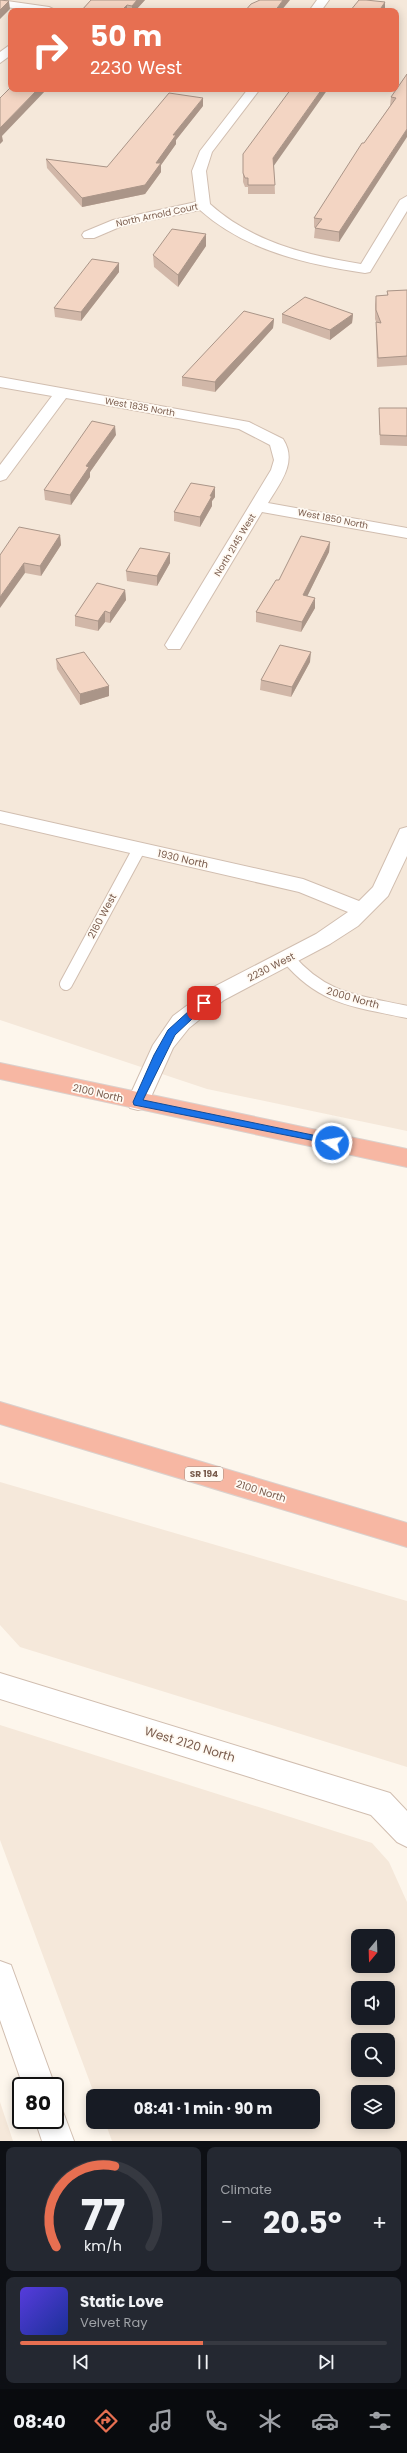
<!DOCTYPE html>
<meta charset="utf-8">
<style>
:root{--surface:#171b24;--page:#242831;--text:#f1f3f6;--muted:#9ea1a6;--line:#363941;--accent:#e76f51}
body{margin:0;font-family:Poppins,sans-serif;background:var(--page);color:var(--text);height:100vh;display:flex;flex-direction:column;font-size:15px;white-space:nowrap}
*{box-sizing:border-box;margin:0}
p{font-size:13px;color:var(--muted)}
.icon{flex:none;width:22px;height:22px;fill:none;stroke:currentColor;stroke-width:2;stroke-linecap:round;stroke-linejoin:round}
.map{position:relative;height:2141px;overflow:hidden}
.panel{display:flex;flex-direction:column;gap:6px;padding:6px;background:#0d0f14;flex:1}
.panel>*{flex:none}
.top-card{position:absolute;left:8px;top:8px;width:391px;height:84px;border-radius:8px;box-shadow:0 2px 10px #0003;background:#e76f51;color:#fff;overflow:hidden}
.needle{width:26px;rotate:199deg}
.buttons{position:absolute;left:351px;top:1929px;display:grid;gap:8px}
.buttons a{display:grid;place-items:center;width:44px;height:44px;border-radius:8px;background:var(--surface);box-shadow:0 2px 10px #0003;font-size:20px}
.speed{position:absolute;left:12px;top:2077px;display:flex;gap:8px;font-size:20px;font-weight:700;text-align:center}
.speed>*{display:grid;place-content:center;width:52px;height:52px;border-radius:50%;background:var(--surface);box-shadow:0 2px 10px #0003;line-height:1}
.speed .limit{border:2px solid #111;border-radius:6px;background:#fff;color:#111}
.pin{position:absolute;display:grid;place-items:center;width:34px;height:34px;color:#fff;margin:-17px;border-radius:8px;box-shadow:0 2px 6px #0006}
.me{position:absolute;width:44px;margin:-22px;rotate:282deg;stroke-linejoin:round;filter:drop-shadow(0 0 3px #0008)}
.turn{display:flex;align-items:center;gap:14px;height:84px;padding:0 16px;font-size:18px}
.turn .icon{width:52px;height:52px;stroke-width:2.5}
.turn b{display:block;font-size:28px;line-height:34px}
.big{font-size:30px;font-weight:700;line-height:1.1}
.panel .card{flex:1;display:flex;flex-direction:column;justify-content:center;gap:6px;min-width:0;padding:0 14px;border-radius:8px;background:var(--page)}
.panel .dial{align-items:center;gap:0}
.dial svg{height:104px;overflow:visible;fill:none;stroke:var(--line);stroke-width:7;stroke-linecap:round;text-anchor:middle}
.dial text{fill:var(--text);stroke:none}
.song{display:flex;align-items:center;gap:12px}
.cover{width:48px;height:48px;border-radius:6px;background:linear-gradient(135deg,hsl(250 70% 55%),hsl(230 70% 35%))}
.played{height:4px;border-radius:2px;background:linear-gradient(90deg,var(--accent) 50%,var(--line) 50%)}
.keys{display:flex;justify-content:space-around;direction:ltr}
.heat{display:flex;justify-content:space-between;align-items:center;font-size:22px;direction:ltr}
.panel .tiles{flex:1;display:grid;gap:6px;grid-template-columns:1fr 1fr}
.card:last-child{grid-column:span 2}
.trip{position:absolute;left:86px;top:2089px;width:234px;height:40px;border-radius:8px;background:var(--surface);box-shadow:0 2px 10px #0003;font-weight:700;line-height:40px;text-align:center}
.menu{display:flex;height:64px;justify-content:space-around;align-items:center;background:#090b0e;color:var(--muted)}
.menu .icon{width:28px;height:28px}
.menu .active{color:var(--accent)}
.menu b{font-size:18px;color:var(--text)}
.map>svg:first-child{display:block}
</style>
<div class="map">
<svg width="407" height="2141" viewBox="0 0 407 2141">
<rect width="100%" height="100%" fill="#fdf6ec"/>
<path fill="#f5e8da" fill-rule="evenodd" d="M0,0H407V1131L207,1089L0,1020ZM11,11H396V89H11Z
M0,1482L407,1601V1767L20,1647L0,1625Z
M0,1725L372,1843L389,1862L407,1902V2141H112L105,2122H313V2096H95L0,1840ZM358,1936H388V1966H358ZM358,1988H388V2018H358ZM358,2040H388V2070H358ZM358,2092H388V2122H358Z
M0,2102L13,2141H0Z"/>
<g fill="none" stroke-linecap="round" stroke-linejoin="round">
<g stroke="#d1beb0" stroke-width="14">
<path id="lane" d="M288,958C323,1000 357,1001 407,1012
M66,984L139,849"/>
</g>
<g stroke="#d1beb0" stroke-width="2">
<path id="street" d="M0,0L49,7L55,10L32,11L0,6Z
M317,0H329L321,11H309Z
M11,44V55L0,63V52Z
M248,89H260L212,152L206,171L210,204C252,242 306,255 361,264L400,200L407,196V211L370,272L365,273C306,264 246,251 200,210L122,226L94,238H84L82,235L84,232L113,220L196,202L192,171L200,151Z
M0,377L249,422L283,439C298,462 280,483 268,503L407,528V538L262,512L180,649H168L165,645L271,470L274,460L270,445L239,429L66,398L6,479L0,481V465L52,396L0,387Z
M0,811L303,879L359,901L373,887L400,829L407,827V856L388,896L358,926L330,944L224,1000L189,1028L173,1048L146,1108L138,1110L130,1108L127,1102L153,1045L173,1016L208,990L316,934L348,912L299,892L0,823Z
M0,1673L390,1793L407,1811V1847L397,1842L371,1815L0,1699Z
M0,1961L11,1965L55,2086H23L0,2020Z
M55,2106L62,2109L74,2141H42L35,2120H55Z"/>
</g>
<g stroke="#dad1cd" stroke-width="2">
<path id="highway" d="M0,1063L407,1149V1167L0,1079Z
M0,1402L407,1523V1547L0,1424Z"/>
</g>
<use href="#lane" stroke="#fff" stroke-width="12"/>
<use href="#street" fill="#fff" fill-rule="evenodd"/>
<use href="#highway" fill="#f7b7a3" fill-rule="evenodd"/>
</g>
<path fill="#d1b7a8" d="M91,0H145L135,11H81Z
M407,74L339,242L314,238L315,228L314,227V218L364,143L390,106L391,97Z
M203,106L176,140V144L161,165V172L145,194L82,207L47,168L46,159L107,167Z
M243,154L274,166L275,194H248V187H245L243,182Z
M206,246L178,287L154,267L153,255Z
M119,263V272L81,321L55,317L54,308Z
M407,290V365L377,367L376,331V322L375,319V305L376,296L387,295V291Z
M282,314H353L352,323L330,340L282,323Z
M274,319L273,328L215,392L182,386V377Z
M379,408H407V446L380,445L379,417Z
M116,435L90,472V477L71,505L45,500L44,490Z
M215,487V497L212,501V506L200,527L174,521V512Z
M60,535L61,545L41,576L25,573L0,555Z
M330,542L329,552L307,596L315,608L301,632L256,622V612L279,580Z
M170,553V563L157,586L127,581L126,571Z
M125,590L126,600L110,623L105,622L98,631L75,626V616Z
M56,659L109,686V696L80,705L57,669Z
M310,662L291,697L260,690L261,680Z"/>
<path fill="#aa9588" d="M137,0H145L135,11H132V6Z
M283,0H290L281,11H275Z
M9,1L10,9L0,19V10Z
M385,2V11H379Z
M127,5V11H121Z
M38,89H47L2,136L3,141L0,144V128Z
M322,89H328L273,167V158Z
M203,98V106L176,140V144L161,165V172L145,194L82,207V198L156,163L173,135Z
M407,129V137L339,242V232Z
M206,234V246L178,287V275Z
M119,263V272L81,321V312Z
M353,314L352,323L330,340V330Z
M274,319L273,328L215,392V382L217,379Z
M115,426L116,435L90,472V477L71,505L70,495L86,466Z
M215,487V497L212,501V506L200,527V517L210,496Z
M60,535L61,545L41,576L40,566Z
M330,542L329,552L303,605V595Z
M170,553V563L157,586V576Z
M24,563L25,573L0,608V597Z
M125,590L126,600L110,623V613Z
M315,598V608L301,632L302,622Z
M105,611V622L98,631V621Z
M311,652L310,662L291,697L292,687Z
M109,686V696L80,705V694Z"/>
<path fill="#f3d5c3" stroke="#aa9588" d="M0,0L9,1L0,10Z
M91,0H137L132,6L127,5L121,11H81Z
M260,0H283L275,11H245L251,4Z
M359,0H366L385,2L379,11H350Z
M407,74V129L339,232L315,228L322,219L314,218L362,143H364L396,98L391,97Z
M11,87V89H38L0,128V98Z
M291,89H322L273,158L275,185H248V178H245L243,173V154Z
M169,93L203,98L173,135H176L156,163H161L145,185L82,198L46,159L107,167Z
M172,229L206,234L178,275L153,255Z
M92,259L119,263L81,312L54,308Z
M407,290V356L378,358L376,322L381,323L376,310V296L388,295L387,291Z
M305,297L353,314L330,330L282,314Z
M244,311L274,319L217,379L215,382L182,377Z
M379,408H407V436L380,435Z
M92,421L115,426L86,466L89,467L70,495L44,490Z
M191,483L215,487L210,496H212L200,517L174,512Z
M19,527L60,535L40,566L24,563L0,597V555Z
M301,536L330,542L303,595L315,598L302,622L256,612L276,580H279Z
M140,548L170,553L157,576L126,571Z
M97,583L125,590L110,613L105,611L98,621L75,616Z
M280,645L311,652L292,687L261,680Z
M84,652L109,686L80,694L56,659Z"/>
<path fill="#1a73e8" stroke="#114b97" d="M201,1000H204L209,1003L175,1035L143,1100L332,1139L337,1143L336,1145L134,1105L133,1102L154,1055L168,1030Z"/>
<g text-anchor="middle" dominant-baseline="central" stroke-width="3.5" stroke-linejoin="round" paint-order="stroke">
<g font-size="9" fill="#7a5c4d" stroke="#fffaf3">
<text transform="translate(157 215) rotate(-12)">North Arnold Court</text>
<text transform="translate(140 407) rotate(10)">West 1835 North</text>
<text transform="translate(333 519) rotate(11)">West 1850 North</text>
<text transform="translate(235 545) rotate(-59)">North 2145 West</text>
</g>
<rect fill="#fffaf3" stroke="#a28b7f" stroke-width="1" x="185" y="1467" width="38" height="14" rx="3"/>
<g font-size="9" font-weight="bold" fill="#7a5c4d">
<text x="204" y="1474">SR 194</text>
</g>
<g font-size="10" fill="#7a5c4d" stroke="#fffaf3">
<text transform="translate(183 859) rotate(13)">1930 North</text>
<text transform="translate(102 916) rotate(-62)">2160 West</text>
<text transform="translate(271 967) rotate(-27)">2230 West</text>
<text transform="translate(353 998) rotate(16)">2000 North</text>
<text transform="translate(98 1093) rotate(13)">2100 North</text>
<text transform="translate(261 1491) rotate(17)">2100 North</text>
</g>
<g font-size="12" fill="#7a5c4d" stroke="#fffaf3">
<text transform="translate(190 1744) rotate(17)">West 2120 North</text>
</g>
</g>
</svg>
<div class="buttons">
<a><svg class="needle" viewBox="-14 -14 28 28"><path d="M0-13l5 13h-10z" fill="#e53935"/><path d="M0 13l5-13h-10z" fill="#9ea1a6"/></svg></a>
<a><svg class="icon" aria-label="sound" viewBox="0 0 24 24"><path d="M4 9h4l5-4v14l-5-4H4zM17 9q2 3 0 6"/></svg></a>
<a><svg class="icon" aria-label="search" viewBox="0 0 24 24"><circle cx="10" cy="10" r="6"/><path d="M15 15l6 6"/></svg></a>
<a><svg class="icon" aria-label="layers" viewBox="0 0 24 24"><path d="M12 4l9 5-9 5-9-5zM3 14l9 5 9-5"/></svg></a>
</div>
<div class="speed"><div class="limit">80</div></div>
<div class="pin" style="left:204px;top:1003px;background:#d93025"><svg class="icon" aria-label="arrive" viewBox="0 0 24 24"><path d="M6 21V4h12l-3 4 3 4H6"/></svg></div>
<svg class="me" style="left:332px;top:1143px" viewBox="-20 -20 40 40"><circle r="17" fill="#1a73e8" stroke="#fff" stroke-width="3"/><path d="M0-11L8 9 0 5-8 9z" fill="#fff"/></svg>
<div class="trip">08:41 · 1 min · 90 m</div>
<div class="top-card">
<div class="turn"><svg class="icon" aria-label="right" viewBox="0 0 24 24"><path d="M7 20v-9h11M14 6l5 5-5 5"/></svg><div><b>50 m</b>2230 West</div></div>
</div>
</div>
<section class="panel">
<div class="tiles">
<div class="card dial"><svg viewBox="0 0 100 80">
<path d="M14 69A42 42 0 1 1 86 69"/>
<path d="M14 69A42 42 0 0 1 59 7" stroke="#e76f51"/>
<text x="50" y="56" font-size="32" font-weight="700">77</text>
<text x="50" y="72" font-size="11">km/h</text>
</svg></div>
<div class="card"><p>Climate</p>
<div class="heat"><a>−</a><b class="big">20.5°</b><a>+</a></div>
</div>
<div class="card">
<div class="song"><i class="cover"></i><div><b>Static Love</b><p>Velvet Ray</p></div></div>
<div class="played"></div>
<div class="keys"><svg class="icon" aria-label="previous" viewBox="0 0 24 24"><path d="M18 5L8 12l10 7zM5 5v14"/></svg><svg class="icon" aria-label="pause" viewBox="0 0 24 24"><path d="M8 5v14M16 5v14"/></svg><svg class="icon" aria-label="next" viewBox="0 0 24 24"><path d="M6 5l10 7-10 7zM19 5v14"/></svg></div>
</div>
</div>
</section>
<nav class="menu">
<b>08:40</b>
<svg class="icon active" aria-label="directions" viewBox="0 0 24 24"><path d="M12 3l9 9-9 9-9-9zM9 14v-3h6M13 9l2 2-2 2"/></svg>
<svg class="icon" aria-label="music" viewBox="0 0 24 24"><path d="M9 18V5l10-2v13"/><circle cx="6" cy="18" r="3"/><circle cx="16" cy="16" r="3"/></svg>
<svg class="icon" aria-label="phone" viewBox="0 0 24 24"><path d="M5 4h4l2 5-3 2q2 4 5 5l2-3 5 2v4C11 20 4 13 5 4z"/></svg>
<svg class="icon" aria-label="climate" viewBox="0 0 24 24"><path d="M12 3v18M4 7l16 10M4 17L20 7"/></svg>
<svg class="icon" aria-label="car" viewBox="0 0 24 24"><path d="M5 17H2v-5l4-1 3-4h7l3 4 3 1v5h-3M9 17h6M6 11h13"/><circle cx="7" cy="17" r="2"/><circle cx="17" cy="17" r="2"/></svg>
<svg class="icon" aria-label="filters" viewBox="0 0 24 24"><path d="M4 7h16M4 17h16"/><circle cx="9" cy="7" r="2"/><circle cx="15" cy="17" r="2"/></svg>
</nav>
